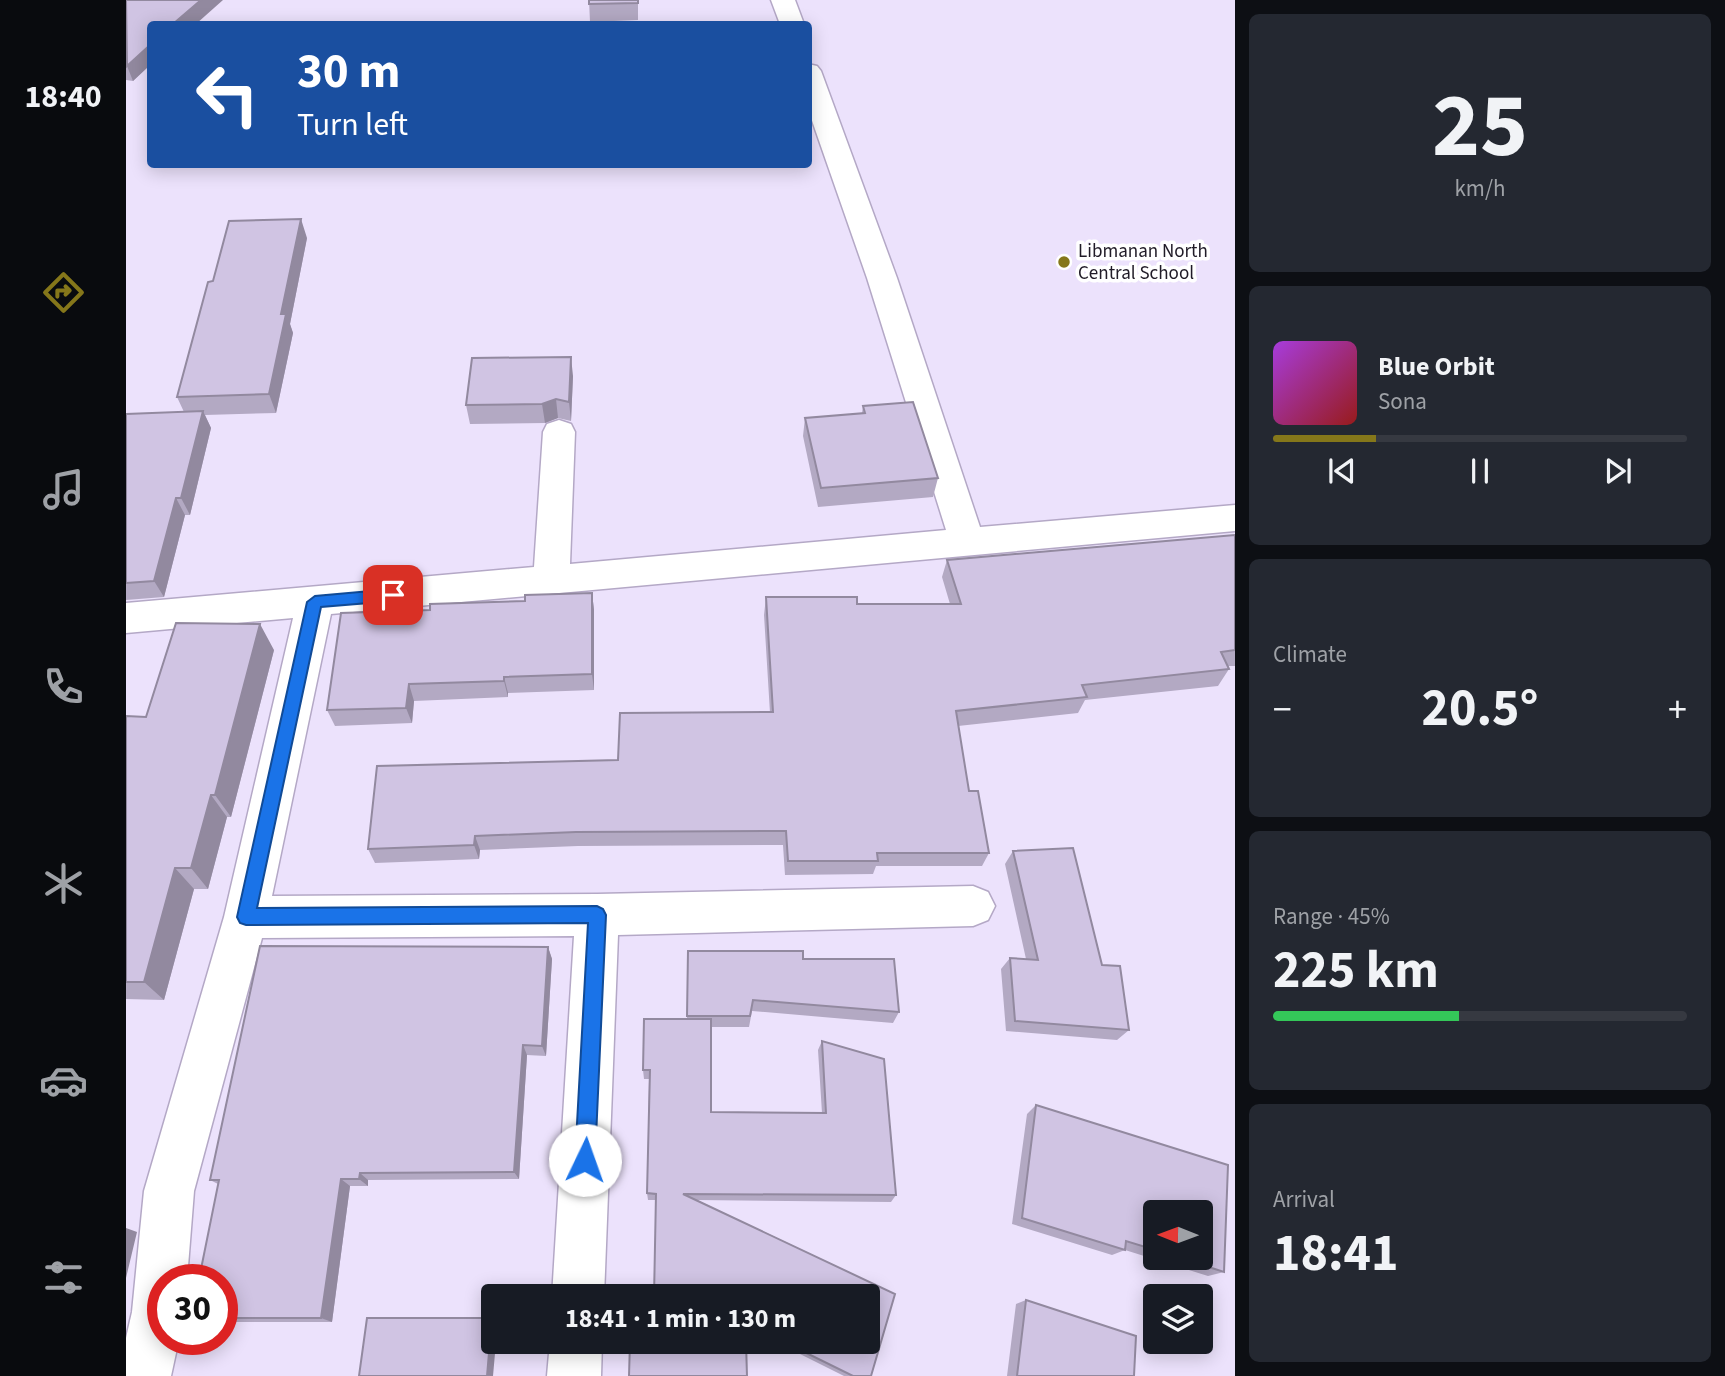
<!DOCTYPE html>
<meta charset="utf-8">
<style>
:root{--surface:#171b24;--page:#242831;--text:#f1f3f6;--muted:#9ea1a6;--line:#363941;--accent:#85771a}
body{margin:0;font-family:"Source Sans 3",sans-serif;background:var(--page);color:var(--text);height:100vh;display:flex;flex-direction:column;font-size:26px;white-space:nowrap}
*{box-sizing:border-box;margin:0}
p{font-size:23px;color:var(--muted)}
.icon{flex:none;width:38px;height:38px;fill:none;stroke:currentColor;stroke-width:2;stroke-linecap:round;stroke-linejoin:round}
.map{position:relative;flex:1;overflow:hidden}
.side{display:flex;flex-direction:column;gap:14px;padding:14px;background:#0d0f14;width:490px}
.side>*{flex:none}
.hud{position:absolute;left:21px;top:21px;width:665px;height:147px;border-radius:7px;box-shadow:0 4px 18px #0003;background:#1a4fa0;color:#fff;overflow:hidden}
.needle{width:46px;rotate:271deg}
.tools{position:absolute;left:1017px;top:1200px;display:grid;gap:14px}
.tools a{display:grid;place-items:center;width:70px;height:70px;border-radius:7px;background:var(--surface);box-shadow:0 4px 18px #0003;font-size:35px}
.speed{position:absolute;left:21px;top:1264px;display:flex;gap:14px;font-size:35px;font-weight:700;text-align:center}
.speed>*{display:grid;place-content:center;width:91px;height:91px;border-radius:50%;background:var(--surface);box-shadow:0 4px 18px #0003;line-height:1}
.speed .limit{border:10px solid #d22;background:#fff;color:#111}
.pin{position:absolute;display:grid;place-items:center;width:60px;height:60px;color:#fff;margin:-30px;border-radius:14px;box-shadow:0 4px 10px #0006}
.me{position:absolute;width:77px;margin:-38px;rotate:3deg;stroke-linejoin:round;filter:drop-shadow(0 0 5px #0008)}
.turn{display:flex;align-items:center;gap:24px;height:147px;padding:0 35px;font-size:32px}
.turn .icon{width:91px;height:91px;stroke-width:2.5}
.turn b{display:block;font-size:49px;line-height:60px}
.big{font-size:52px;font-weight:700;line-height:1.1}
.side .tile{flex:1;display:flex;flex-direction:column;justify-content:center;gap:10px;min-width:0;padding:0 24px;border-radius:10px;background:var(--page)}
.side .dial{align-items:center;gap:0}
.dial b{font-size:91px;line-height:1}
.song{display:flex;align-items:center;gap:21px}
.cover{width:84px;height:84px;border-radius:10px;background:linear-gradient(135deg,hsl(280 70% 55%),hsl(0 70% 35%))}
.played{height:7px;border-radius:4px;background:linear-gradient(90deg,var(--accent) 25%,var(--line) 25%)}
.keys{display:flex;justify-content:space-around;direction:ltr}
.heat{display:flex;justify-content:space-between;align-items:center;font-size:38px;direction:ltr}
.charge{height:10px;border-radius:5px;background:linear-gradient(90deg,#34c759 45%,var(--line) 0)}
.trip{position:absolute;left:355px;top:1284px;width:399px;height:70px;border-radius:7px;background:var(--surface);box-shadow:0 4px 18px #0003;font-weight:700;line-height:70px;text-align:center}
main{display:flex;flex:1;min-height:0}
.dock{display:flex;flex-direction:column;width:126px;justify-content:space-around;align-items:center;background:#090b0e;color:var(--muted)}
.dock .icon{width:49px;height:49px}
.dock .selected{color:var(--accent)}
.dock b{font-size:32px;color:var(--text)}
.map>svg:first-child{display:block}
</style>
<main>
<nav class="dock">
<b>18:40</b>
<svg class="icon selected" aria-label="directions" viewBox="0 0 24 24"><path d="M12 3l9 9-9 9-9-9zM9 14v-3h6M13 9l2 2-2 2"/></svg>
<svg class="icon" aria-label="music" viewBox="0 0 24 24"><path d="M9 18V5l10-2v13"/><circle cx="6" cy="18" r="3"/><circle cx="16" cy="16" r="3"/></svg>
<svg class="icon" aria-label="phone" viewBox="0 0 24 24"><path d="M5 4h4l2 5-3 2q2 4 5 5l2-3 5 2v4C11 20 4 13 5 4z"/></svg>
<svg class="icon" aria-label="climate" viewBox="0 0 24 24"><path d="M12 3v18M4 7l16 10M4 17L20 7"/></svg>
<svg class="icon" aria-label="car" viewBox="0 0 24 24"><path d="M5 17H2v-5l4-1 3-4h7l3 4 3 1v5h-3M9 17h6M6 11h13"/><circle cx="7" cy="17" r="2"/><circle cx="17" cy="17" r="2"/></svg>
<svg class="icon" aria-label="filters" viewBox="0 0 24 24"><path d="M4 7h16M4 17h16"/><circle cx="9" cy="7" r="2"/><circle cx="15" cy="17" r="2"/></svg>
</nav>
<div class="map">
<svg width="1109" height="1376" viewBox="0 0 1109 1376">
<rect width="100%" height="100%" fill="#ece2fc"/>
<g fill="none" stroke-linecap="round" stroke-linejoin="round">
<g stroke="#b4a8c6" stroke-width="3">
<path id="minor" d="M645,0H669L678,24H654Z
M682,64L691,66L695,71L771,278L854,527L1109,505V531L205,614L146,896L471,894L847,886L862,892L869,906L862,920L847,926L492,935L478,1297H426L448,936L136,938L68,1191L61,1279H37V1339H53L45,1376H0V1338L6,1312L18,1191L98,917L167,618L0,633V603L408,567L417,432L421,424L433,420L445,424L449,432L444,564L820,530L741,278L682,109Z
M424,1342H476L475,1376H421Z"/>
</g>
<use href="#minor" fill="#fff" fill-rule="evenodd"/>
</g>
<path fill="#b3a9c3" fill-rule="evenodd" d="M0,0L24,24V65L7,81L0,80Z
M463,0H512V20L464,22Z
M181,238L164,324L167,333L150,413L79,415L85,428L64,515H59L38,597L0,600V414L58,412L51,397L87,281Z
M447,376L445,421L432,418L419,423L344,424L340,405Z
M737,406L812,478L807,497L692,507L677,436L679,418L736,413Z
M1109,535V666H1102L1103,669L1092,686L959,700L952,713L832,726L843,791L863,853L856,866H750L747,874L659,875L657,845L452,846L354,850L353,859L249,863L242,849L492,760L644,713L638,615L640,597L731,604H824L816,577L821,560Z
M466,593L468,610V690L382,693V697L288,701L286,723L209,726L201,710L304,610L399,601Z
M148,650L105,817H101L82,889H68L38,1000L0,999V716L20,717Z
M887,851L976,965L1003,1030L991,1040L880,1031L875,969L884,958L900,959L879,864Z
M422,947L426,959L420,1056L401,1055L393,1179L242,1180V1186H224L206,1322H96V1279L92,1184L84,1180Z
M562,951H677V959H768L773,1012L767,1023L626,1011L623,1027H585V1112L696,1113L692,1050L696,1041L758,1059L770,1195L765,1202L571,1200L769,1294L745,1376H718L650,1342H742V1297H528L530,1200H522L521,1193L523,1079H518L517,1070L518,1019H561Z
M910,1105L1098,1272L1082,1276L999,1250L986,1255L886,1224L901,1114ZM1029,1213L1074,1258H1029Z
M900,1300L1008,1376H881L890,1304Z"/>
<path fill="#92899f" d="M75,0H97L70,24H47Z
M24,45V65L7,81L1,66Z
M175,219L181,238L164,324L167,333L150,413L143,394L155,314Z
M445,357L447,376L445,421L443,402Z
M430,399L432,418L419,423L416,404Z
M77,411L85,428L64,515L55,498Z
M50,498L59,515L38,597L28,581Z
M466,593L468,610V690L466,674Z
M134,624L148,650L105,817L89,795Z
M378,677L382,693V697L378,681Z
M283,684L288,701L286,723L280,708Z
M85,795L101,817L82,889L65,868Z
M349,836L354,850L353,859L348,845Z
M49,868L68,889L38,1000L18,982Z
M422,947L426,959L420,1056L416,1046Z
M397,1045L401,1055L393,1179L388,1172Z
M234,1173L242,1180V1186L233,1179Z
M215,1179L224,1186L206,1322L195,1318Z
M0,1228L11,1232L0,1278Z
M366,1318L368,1319V1342H370L367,1376H361Z"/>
<path fill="#d0c4e3" stroke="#92899f" stroke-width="2" d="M0,0H75L47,24H24V45L1,66Z
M463,0H512V3L463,4Z
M175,219L155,314H160L143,394L51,397L82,282L87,281L103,221Z
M445,357L443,402L430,399L416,404L340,405L346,358Z
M787,402L812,478L695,488L679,418L739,413L737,406Z
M77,411L55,498H50L28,581L0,583V414Z
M1109,535V650L1095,652L1103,669L956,685L961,697L830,711L843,791H852L863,853H751L752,861H662L660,831L450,832L349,836L348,845L242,849L251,766L492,760L494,713L647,712L640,597H731V604H835L821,560Z
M466,593V674L378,677V681L283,684L280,708L201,710L215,613L304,610V604L399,601V595Z
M50,623L134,624L89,795H85L65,868H49L18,982H0V716L20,717Z
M947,848L976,965L994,966L1003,1030L889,1021L884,958L912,960L887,851Z
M134,946L422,947L416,1046L397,1045L388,1172L234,1173L233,1179H215L195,1318H96V1279H73L93,1180H84Z
M562,951H677V959H768L773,1012L627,1000L624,1016H561Z
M518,1019H585V1112L700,1113L696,1041L758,1059L770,1195L557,1194L769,1294L745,1376H727L658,1342H742V1297H528L530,1194L521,1193L524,1070H517Z
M910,1105L1102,1165L1098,1272L1055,1258H1074V1213H1029V1250L1000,1241L999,1250L896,1218Z
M900,1300L1010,1336L1008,1376H891Z
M241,1318H366L361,1376H233Z
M504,1342H620L621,1376H503Z"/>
<path fill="#1a73e8" stroke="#114b97" stroke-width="2" d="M267,589L275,595L267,601L195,607L131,908L471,906L477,909L480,915L469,1160L466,1167L459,1170L452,1167L449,1160L462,923L120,925L114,923L111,917L181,602L189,596Z"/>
<circle fill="#85771a" stroke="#fff" stroke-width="2.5" cx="938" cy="262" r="7"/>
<g text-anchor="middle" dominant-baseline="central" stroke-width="7" stroke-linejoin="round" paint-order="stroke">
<g font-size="19" fill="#201b27" stroke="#fff" text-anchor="start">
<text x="952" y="251">Libmanan North<tspan x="952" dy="22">Central School</tspan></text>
</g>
</g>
</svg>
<div class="tools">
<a><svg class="needle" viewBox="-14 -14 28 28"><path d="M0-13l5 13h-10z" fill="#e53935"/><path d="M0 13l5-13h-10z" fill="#9ea1a6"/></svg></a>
<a><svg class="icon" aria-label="layers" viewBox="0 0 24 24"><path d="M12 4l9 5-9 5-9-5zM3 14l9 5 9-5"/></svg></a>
</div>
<div class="speed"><div class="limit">30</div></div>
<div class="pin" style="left:267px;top:595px;background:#d93025"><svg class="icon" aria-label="arrive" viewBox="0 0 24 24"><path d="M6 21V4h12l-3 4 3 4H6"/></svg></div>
<svg class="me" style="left:459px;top:1160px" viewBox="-20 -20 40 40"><circle r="19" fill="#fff"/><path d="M0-13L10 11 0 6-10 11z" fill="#1a73e8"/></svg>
<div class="trip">18:41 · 1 min · 130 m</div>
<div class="hud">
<div class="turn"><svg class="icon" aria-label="left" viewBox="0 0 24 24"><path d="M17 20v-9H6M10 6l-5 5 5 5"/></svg><div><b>30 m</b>Turn left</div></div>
</div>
</div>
<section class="side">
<div class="tile dial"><b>25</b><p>km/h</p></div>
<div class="tile">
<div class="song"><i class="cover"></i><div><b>Blue Orbit</b><p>Sona</p></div></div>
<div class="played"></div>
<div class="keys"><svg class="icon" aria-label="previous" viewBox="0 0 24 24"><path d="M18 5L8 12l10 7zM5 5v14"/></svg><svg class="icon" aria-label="pause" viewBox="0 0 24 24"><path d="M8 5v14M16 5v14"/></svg><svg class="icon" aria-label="next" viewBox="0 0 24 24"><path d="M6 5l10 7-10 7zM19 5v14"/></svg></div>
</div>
<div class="tile"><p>Climate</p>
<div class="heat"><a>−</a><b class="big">20.5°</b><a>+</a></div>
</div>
<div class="tile"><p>Range · 45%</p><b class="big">225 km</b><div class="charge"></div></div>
<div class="tile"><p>Arrival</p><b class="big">18:41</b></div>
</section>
</main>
